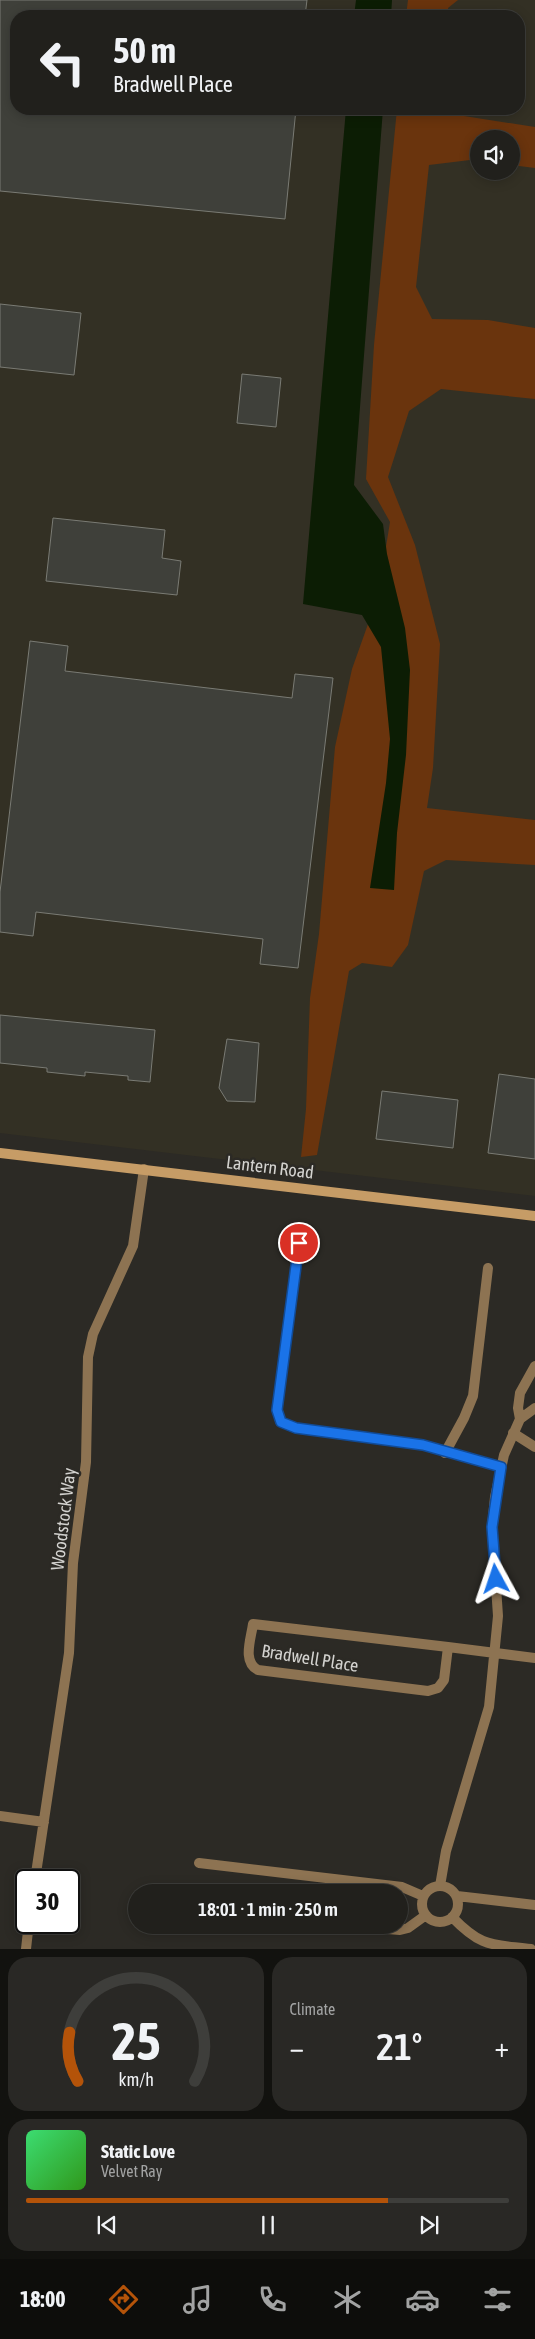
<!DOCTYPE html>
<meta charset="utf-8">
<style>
:root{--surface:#21201c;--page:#292825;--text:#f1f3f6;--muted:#a2a3a3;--line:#3e3e3b;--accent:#b45309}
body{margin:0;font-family:"Asap Condensed",sans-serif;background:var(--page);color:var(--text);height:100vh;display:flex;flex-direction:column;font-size:19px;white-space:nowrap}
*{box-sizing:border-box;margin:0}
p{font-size:16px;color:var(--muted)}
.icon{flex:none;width:28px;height:28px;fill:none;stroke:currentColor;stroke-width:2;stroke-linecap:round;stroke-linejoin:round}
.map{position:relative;height:1949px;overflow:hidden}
.panel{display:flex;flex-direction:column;gap:8px;padding:8px;background:#12120f;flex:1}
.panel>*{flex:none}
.guide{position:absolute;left:10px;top:10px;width:515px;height:105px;border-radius:20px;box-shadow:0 2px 12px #0003,0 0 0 1px var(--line);background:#21201c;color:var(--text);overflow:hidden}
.buttons{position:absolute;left:470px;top:130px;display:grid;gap:10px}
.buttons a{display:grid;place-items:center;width:50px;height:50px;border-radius:50%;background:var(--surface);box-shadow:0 2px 12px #0003,0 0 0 1px var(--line);font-size:25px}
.speed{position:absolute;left:15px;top:1869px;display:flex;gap:10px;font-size:25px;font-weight:700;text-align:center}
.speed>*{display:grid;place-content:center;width:65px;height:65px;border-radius:50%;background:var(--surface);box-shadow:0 2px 12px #0003,0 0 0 1px var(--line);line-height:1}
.speed .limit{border:2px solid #111;border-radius:8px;background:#fff;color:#111}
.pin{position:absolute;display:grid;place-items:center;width:42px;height:42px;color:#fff;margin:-21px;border:2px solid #fff;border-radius:50%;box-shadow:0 1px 5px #0007}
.me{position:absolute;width:55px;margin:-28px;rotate:355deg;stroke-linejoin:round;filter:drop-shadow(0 0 4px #0008)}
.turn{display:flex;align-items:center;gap:18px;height:105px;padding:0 20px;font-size:22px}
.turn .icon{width:65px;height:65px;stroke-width:2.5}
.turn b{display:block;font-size:35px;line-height:42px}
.big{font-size:38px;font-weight:600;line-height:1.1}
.panel .tile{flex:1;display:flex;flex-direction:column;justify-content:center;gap:8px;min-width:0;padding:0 18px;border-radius:20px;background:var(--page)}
.panel .dial{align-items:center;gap:0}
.dial svg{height:130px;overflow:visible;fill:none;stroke:var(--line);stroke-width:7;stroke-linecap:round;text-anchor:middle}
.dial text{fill:var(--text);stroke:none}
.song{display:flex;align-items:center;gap:15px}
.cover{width:60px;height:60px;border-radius:8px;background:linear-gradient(135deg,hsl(140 70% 55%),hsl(110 70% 35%))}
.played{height:5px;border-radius:2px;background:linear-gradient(90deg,var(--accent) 75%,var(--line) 75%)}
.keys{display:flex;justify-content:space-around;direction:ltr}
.heat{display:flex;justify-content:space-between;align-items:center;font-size:28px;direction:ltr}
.panel .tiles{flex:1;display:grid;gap:8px;grid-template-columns:1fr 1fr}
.tile:last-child{grid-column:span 2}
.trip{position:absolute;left:128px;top:1884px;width:280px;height:50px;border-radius:25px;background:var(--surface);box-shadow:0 2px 12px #0003,0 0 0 1px var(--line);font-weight:600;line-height:50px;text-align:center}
.dock{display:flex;height:80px;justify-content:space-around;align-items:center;background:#0d0d0b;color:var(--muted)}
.dock .icon{width:35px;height:35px}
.dock .active{color:var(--accent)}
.dock b{font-size:22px;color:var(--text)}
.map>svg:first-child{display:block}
</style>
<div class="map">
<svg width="535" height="1949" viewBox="0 0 535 1949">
<rect width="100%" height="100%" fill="#2c2a25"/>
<path fill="#333024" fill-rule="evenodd" d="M0,0H535V1196L0,1133ZM16,16H519V109H16ZM479,139H511V171H479Z"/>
<path fill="#6a340d" d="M408,0H458L448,8V16H406Z
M397,109H455L464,116L535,127V168L511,165V139H479V161L470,160L429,165L416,287L432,319L488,320L535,328V399L441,389L409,411L388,477L415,545L440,644L433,768L427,808L535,820V865L446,860L424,871L408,945L392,967L362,963L349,971L317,1155L301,1157L306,1109L310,998L319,934L335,747L352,669L378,596L390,522L366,479L374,345Z"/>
<path fill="#0c1d04" d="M356,0H392L391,16H354Z
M346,109H383L354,485L383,524L387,554L405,628L410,670L406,755L397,833L394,890L370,888L386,783L390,739L381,647L362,615L303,604Z"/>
<path fill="#3f403a" stroke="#7a7b74" d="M0,0H307L305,16H16V109H296L285,219L0,191Z
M0,304L81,313L74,375L0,367Z
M242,374L281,378L276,427L237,423Z
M53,518L165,530L162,558L181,561L177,595L46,581Z
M30,641L68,646L65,671L292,698L295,674L333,678L298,968L260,964L263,939L36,912L33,936L0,932V892Z
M0,1015L155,1030L150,1082L128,1080V1076L85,1072V1076L47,1072V1068L0,1063Z
M227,1039L259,1043L255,1102L227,1101L219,1088Z
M499,1074L535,1079V1159L488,1153Z
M382,1091L458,1100L453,1148L376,1139Z"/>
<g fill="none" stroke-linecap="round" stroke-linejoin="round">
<path stroke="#8d7352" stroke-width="10" d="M299,1243L277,1410L281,1422L295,1428L423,1445L501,1467
M520,1419L535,1408
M513,1433L535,1447
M445,1453L464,1418L473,1396L488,1268
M253,1624L448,1647L444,1680L438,1688L428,1691L258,1670C242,1662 251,1639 253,1624Z
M448,1647L535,1658
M0,1816L44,1822
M199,1863L402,1887L423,1896
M35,1880L69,1653L73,1563L86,1462L88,1357L93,1334L133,1246L144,1169
M422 1904a18 18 0 1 1 36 0a18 18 0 1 1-36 0Z
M440,1886L446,1851L489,1707L498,1616L492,1527L495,1497L504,1455L520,1419L518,1408L520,1393L535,1366
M457,1896L535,1905
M452,1917C482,1948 491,1944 531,1949
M337,1925L400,1930L408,1928L426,1915
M26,1949L29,1922"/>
<path stroke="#c69c66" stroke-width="10" d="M0,1153L535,1216"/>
</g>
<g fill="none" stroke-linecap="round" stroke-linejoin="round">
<g stroke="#114b97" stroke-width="12">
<path id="route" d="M299,1243L277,1410L281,1422L296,1428L423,1445L501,1467L492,1527L496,1579"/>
</g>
<use href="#route" stroke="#1a73e8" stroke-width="9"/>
</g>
<g text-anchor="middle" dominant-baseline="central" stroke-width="5" stroke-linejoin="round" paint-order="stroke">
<g font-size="18" fill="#d3d2cf" stroke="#2c2a25">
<text transform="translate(270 1167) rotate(7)">Lantern Road</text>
<text transform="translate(63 1519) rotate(-83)">Woodstock Way</text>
<text transform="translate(310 1658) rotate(9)">Bradwell Place</text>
</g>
</g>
</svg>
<div class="buttons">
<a><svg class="icon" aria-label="sound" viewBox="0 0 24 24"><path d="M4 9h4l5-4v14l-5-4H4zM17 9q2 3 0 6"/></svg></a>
</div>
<div class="speed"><div class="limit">30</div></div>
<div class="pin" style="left:299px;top:1243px;background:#d93025"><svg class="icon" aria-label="arrive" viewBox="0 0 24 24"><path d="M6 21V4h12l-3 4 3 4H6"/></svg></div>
<svg class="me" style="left:496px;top:1579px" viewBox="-20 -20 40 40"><path d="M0-17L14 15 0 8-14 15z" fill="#1a73e8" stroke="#fff" stroke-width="4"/></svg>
<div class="trip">18:01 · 1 min · 250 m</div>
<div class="guide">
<div class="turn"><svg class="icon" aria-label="left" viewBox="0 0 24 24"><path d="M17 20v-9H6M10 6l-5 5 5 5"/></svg><div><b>50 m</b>Bradwell Place</div></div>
</div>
</div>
<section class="panel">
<div class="tiles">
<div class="tile dial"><svg viewBox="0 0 100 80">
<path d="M14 69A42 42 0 1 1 86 69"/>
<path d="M14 69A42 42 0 0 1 9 39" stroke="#b45309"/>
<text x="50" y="56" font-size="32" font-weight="700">25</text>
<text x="50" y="72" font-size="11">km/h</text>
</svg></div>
<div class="tile"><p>Climate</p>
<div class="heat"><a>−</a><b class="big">21°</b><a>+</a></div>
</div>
<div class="tile">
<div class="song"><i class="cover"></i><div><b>Static Love</b><p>Velvet Ray</p></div></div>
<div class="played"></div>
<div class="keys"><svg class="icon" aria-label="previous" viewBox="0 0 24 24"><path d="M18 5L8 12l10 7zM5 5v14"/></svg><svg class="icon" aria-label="pause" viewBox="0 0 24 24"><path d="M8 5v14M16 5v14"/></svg><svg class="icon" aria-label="next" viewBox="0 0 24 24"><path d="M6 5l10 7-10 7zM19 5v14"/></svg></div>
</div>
</div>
</section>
<nav class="dock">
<b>18:00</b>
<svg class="icon active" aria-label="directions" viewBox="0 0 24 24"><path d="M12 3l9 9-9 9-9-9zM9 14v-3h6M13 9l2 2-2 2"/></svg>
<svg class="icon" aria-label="music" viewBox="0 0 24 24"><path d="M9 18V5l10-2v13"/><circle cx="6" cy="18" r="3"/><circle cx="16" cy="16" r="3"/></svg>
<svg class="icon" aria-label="phone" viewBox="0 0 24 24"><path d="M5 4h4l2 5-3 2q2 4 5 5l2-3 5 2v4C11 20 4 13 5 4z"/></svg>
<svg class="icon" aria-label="climate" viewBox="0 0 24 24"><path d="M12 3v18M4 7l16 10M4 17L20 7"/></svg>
<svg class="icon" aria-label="car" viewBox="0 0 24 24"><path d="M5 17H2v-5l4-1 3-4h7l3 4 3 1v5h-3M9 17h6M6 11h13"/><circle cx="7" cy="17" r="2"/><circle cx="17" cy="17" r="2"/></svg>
<svg class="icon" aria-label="filters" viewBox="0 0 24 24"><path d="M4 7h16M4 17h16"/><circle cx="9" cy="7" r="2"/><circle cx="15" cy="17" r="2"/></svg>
</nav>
